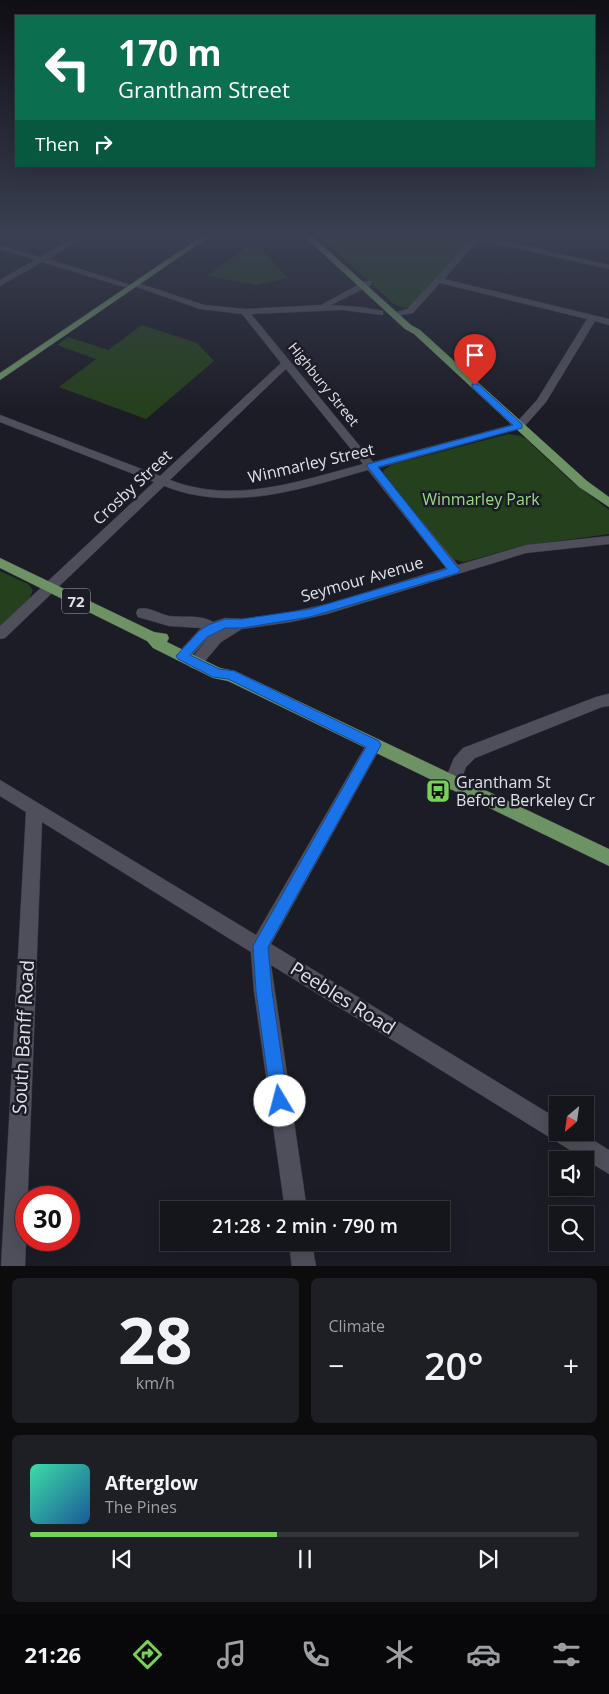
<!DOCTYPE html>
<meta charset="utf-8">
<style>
:root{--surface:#15151c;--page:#1e1e25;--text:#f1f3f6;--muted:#9d9fa3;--line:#34343b;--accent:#77d259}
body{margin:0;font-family:"Open Sans",sans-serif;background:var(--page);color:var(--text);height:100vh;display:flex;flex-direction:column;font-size:19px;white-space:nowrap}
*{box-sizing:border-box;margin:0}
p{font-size:16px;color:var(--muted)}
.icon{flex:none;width:28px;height:28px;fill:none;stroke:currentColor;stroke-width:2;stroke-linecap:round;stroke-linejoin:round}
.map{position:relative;height:1266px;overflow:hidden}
.details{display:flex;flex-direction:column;gap:12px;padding:12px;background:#0c0c0f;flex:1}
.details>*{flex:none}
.guide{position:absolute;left:15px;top:15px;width:580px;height:152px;border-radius:0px;box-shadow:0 5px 20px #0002,0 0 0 1px var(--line);background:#0b6e4f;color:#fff;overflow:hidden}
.needle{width:32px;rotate:209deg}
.controls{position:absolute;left:549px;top:1096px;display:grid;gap:10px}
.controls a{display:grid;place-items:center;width:45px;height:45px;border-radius:0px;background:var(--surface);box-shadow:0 5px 20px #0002,0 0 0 1px var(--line);font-size:25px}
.speed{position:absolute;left:15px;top:1186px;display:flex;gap:10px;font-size:25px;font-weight:700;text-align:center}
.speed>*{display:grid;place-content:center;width:65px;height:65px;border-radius:50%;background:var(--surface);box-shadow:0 5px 20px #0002,0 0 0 1px var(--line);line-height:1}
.speed .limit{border:8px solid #d22;background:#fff;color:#111}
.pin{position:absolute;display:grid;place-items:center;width:42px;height:42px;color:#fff;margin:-51px -21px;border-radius:50% 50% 50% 0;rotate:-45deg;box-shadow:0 0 5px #0007}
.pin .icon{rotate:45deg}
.me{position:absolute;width:55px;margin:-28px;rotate:352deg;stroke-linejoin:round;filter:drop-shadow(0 0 4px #0008)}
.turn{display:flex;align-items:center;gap:18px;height:105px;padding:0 20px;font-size:22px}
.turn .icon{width:65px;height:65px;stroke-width:2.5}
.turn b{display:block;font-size:35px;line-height:42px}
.then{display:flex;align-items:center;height:48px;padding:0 20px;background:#0003;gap:10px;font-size:19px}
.big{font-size:38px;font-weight:600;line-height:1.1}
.details .widget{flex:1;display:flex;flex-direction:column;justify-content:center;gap:8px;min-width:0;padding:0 18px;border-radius:8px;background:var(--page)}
.details .dial{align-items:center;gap:0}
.dial b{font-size:65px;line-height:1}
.song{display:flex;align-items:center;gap:15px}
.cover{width:60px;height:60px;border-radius:8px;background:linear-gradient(135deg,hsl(160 70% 55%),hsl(210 70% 35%))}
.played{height:5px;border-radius:2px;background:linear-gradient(90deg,var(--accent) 45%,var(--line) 45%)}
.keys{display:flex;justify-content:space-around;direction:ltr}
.heat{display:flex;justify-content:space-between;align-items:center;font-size:28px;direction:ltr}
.details .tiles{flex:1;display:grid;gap:12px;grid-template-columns:1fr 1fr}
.widget:last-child{grid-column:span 2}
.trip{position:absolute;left:160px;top:1201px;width:290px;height:50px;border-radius:0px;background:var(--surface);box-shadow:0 5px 20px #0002,0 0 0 1px var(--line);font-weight:600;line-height:50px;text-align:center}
.tab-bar{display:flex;height:80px;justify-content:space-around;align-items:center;background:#08080b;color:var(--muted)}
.tab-bar .icon{width:35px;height:35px}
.tab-bar .on{color:var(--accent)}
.tab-bar b{font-size:22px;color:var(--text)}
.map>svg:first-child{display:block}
</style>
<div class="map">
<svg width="609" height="1267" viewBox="0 0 609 1267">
<rect width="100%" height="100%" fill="#1c1c26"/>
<path fill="#25401c" d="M319,236H462L470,241L411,306L404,308L394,304Z
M254,242L288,278L256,285L207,276Z
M142,325L197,343L214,361L146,419L59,387L96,359L57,345L68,337L108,350Z
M508,434L521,436L526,439L571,481L609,510V534L522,546L464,562L452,559L384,475L383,471L391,465Z
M0,571L28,584L33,590L29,600L0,627Z"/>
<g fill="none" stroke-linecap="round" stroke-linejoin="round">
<g stroke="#37373e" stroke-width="1">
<path id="minor" d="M77,236H86L48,259L131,285L138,283L204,305L246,309L321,305L365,281H371V285L331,305L361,307L383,311V315L342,310L251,314L373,462L515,424L537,400L587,319L440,283L413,313L392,317V313L407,309L472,239L466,236H483L609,265V269L479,240L444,279L609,319V325L595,321L546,402L523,428L378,468L458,565L526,545L609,536V544L526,553L327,614L291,622L242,629L221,642L200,667L195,669L190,667L188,663L208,638C200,646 189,664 177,660L175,656L201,628L169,626L138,617L136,613L138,609C148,606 159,614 169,616C184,618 200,614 213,622L225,618L242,619L291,612L327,604L446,568L368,470C300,489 233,513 164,486L5,638L0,639V626L154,482L0,422V415L160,476L281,363L242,314L200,309L131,285L124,287L42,262L0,286V280L35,260L0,249V245L40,257ZM286,369L363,464C300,481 234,505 170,480Z
M609,694V706L602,707L475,758L466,767L458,788L452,790L446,788L444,783L454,758L463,748L596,697Z
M374,738L379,740L382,745L379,750L271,944L558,1119V1132H580L609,1150V1174L271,965L307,1210H285L254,991L251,952L42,822L25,1267H1L26,812L0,796V780L256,935L369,740Z
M289,1242H312L316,1267H292Z"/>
</g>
<g stroke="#37373e" stroke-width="1">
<path id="primary" d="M202,236H210L0,380V373Z
M304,236H312L411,325L420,330L587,481L609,497V507L579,487L414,334L405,329Z
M0,558L154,632L167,634L169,638L167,642L220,668L235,671L609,849V866L228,681L213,678L153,648L147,641L0,568Z"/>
</g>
<use href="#minor" fill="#4e4f5a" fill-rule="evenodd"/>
<use href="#primary" fill="#6d9365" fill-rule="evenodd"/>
</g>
<linearGradient id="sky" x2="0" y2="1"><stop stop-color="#0f0f15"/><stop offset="0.57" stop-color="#3a4052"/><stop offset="1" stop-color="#3a4052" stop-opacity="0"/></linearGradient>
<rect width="609" height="413" fill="url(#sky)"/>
<path fill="#1a73e8" stroke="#114b97" d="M472,384H478L522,424V428L378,467L458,568L460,570L458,573L310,617L242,628H225L207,637L190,655L219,669L234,671L379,741L381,745L268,947L272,991L288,1101L286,1107L280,1109L274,1107L271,1101L256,991L253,946L366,747L228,679L213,677L178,659L176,656L199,631L208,625L225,619H242L310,609L447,569L367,466L368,464L513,425L472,387Z"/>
<defs>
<g id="bus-square" transform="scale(1.25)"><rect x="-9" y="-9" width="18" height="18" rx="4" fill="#77d259" stroke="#1c1c26"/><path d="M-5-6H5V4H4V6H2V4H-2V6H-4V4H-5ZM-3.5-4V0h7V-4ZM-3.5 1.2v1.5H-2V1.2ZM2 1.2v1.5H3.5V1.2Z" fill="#111"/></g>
</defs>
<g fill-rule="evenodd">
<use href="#bus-square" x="438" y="791"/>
</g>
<g text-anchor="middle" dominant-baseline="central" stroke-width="5" stroke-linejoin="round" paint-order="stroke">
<g font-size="14" fill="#e0e1e7" stroke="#1c1c26">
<text transform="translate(324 384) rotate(51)">Highbury Street</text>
</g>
<rect fill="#1c1c26" stroke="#a5a6ad" stroke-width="1" x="62" y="588.5" width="28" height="25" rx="4"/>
<g font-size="15" font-weight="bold" fill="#e0e1e7">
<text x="76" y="601">72</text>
</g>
<g font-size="16" fill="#e0e1e7" stroke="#1c1c26">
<text transform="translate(311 463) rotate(-13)">Winmarley Street</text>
<text transform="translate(132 487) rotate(-43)">Crosby Street</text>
<text transform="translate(362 579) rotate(-16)">Seymour Avenue</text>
</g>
<g font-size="16" fill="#99d985" stroke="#1c1c26">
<text x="481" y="499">Winmarley Park</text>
</g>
<g font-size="16" fill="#e0e1e7" stroke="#1c1c26" text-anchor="start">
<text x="456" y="782">Grantham St<tspan x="456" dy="18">Before Berkeley Cr</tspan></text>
</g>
<g font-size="19" fill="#e0e1e7" stroke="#1c1c26">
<text transform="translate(343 998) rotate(32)">Peebles Road</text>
<text transform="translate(23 1037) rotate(-87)">South Banff Road</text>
</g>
</g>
</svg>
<div class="controls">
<a><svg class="needle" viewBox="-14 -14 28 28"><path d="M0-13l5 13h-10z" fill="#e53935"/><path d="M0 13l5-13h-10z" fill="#9d9fa3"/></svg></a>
<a><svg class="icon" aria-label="sound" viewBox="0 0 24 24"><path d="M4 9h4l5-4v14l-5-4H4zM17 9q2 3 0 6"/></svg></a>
<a><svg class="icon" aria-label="search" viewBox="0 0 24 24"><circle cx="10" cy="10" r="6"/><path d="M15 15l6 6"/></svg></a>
</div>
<div class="speed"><div class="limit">30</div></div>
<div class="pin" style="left:475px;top:385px;background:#d93025"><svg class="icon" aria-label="arrive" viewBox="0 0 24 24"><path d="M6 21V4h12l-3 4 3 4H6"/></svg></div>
<svg class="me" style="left:280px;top:1101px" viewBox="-20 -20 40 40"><circle r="19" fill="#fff"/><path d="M0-13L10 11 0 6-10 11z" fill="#1a73e8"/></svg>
<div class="trip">21:28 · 2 min · 790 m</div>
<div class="guide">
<div class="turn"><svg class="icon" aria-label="left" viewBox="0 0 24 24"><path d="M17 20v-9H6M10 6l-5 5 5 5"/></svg><div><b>170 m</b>Grantham Street</div></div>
<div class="then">Then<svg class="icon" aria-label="right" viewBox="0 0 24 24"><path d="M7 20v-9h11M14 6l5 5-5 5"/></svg></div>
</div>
</div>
<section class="details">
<div class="tiles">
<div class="widget dial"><b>28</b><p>km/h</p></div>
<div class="widget"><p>Climate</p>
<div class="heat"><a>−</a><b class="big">20°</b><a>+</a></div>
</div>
<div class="widget">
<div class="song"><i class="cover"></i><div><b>Afterglow</b><p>The Pines</p></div></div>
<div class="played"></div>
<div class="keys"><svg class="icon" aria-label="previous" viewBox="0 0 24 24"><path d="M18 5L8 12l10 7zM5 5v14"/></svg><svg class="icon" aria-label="pause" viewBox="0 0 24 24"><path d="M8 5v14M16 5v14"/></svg><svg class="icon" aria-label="next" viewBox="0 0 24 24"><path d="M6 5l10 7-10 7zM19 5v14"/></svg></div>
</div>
</div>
</section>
<nav class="tab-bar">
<b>21:26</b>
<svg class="icon on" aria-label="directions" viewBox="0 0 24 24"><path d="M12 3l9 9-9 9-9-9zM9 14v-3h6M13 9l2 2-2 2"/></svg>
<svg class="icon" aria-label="music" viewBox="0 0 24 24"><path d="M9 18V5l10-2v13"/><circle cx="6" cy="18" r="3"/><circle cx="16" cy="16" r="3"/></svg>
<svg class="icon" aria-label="phone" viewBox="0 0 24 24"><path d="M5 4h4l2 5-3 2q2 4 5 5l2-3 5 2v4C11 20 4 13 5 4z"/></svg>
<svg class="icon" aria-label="climate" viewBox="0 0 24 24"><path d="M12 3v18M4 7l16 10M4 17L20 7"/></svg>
<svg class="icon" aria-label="car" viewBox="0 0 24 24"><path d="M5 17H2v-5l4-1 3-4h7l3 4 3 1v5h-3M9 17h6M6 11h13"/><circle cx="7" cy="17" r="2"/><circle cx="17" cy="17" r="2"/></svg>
<svg class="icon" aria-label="filters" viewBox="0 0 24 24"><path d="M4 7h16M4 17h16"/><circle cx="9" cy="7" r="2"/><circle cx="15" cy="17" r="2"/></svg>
</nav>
